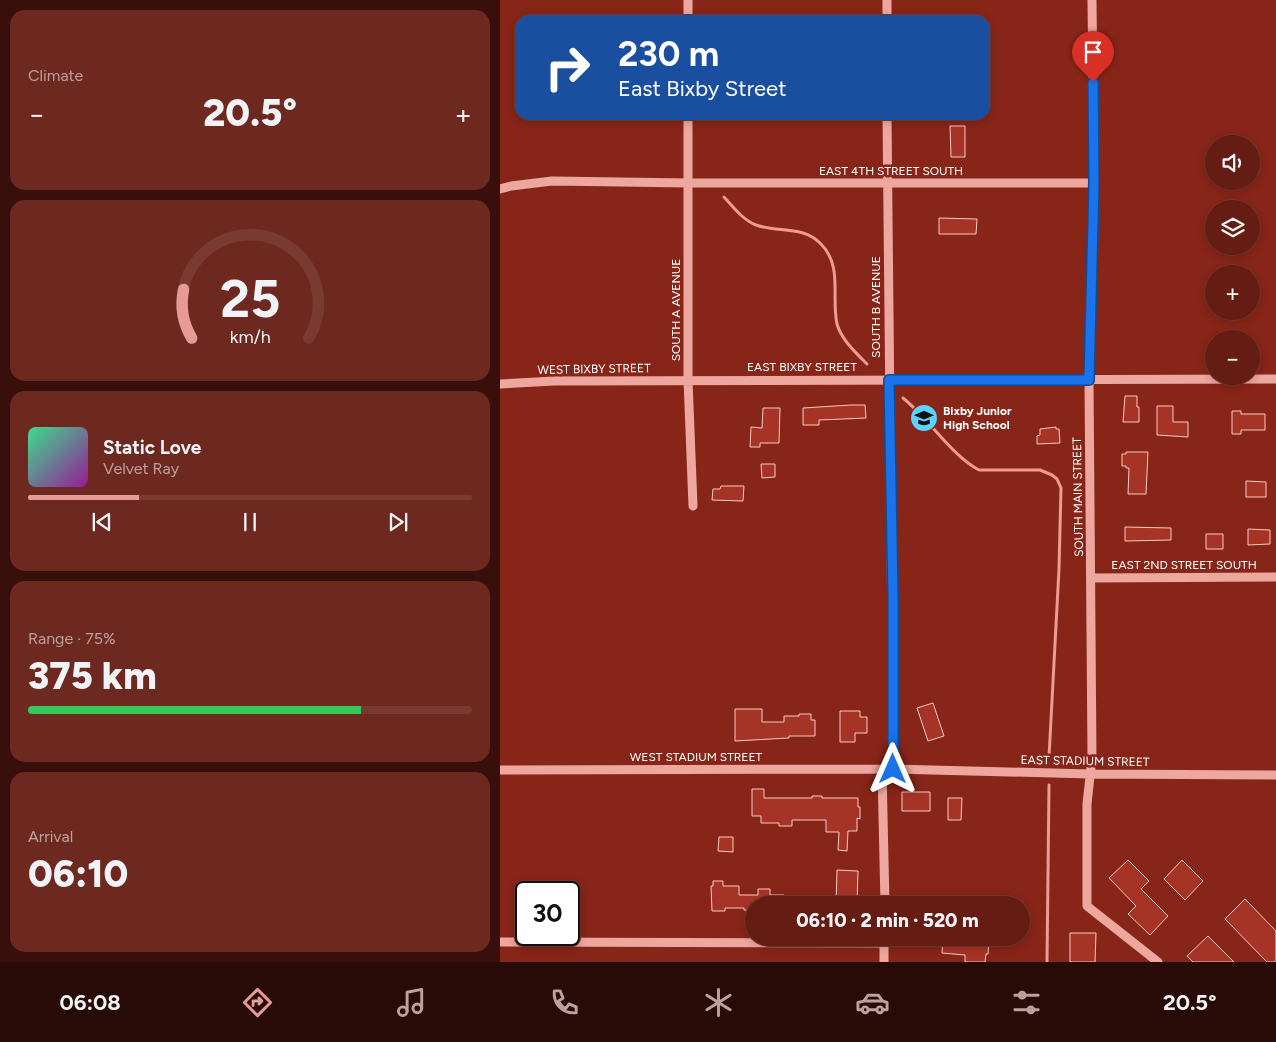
<!DOCTYPE html>
<meta charset="utf-8">
<style>
:root{--surface:#651c12;--page:#6d2920;--text:#f1f3f6;--muted:#bca19f;--line:#793a32;--accent:#e69b98}
body{margin:0;font-family:Figtree,sans-serif;background:var(--page);color:var(--text);height:100vh;display:flex;flex-direction:column;font-size:19px;white-space:nowrap}
*{box-sizing:border-box;margin:0}
p{font-size:16px;color:var(--muted)}
.icon{flex:none;width:28px;height:28px;fill:none;stroke:currentColor;stroke-width:2;stroke-linecap:round;stroke-linejoin:round}
.map{position:relative;flex:1;overflow:hidden}
.panel{display:flex;flex-direction:column;gap:10px;padding:10px;background:#380f0a;width:500px}
.panel>*{flex:none}
.hud{position:absolute;left:15px;top:15px;width:475px;height:105px;border-radius:15px;box-shadow:0 2px 8px #0003,0 0 0 1px var(--line);background:#1a4fa0;color:#fff;overflow:hidden}
.fabs{position:absolute;left:705px;top:135px;display:grid;gap:10px}
.fabs a{display:grid;place-items:center;width:55px;height:55px;border-radius:50%;background:var(--surface);box-shadow:0 2px 8px #0003,0 0 0 1px var(--line);font-size:25px}
.speed{position:absolute;left:15px;top:881px;display:flex;gap:10px;font-size:25px;font-weight:700;text-align:center}
.speed>*{display:grid;place-content:center;width:65px;height:65px;border-radius:50%;background:var(--surface);box-shadow:0 2px 8px #0003,0 0 0 1px var(--line);line-height:1}
.speed .limit{border:2px solid #111;border-radius:8px;background:#fff;color:#111}
.pin{position:absolute;display:grid;place-items:center;width:42px;height:42px;color:#fff;margin:-51px -21px;border-radius:50% 50% 50% 0;rotate:-45deg;box-shadow:0 0 5px #0007}
.pin .icon{rotate:45deg}
.me{position:absolute;width:55px;margin:-28px;rotate:0deg;stroke-linejoin:round;filter:drop-shadow(0 0 4px #0008)}
.turn{display:flex;align-items:center;gap:18px;height:105px;padding:0 20px;font-size:22px}
.turn .icon{width:65px;height:65px;stroke-width:2.5}
.turn b{display:block;font-size:35px;line-height:42px}
.big{font-size:38px;font-weight:800;line-height:1.1}
.panel .tile{flex:1;display:flex;flex-direction:column;justify-content:center;gap:8px;min-width:0;padding:0 18px;border-radius:15px;background:var(--page)}
.panel .dial{align-items:center;gap:0}
.dial svg{height:130px;overflow:visible;fill:none;stroke:var(--line);stroke-width:7;stroke-linecap:round;text-anchor:middle}
.dial text{fill:var(--text);stroke:none}
.song{display:flex;align-items:center;gap:15px}
.cover{width:60px;height:60px;border-radius:8px;background:linear-gradient(135deg,hsl(150 70% 55%),hsl(300 70% 35%))}
.played{height:5px;border-radius:2px;background:linear-gradient(90deg,var(--accent) 25%,var(--line) 25%)}
.keys{display:flex;justify-content:space-around;direction:ltr}
.heat{display:flex;justify-content:space-between;align-items:center;font-size:28px;direction:ltr}
.charge{height:8px;border-radius:4px;background:linear-gradient(90deg,#34c759 75%,var(--line) 0)}
.trip{position:absolute;left:245px;top:896px;width:285px;height:50px;border-radius:25px;background:var(--surface);box-shadow:0 2px 8px #0003,0 0 0 1px var(--line);font-weight:800;line-height:50px;text-align:center}
.menu{display:flex;height:80px;justify-content:space-around;align-items:center;background:#280b07;color:var(--muted)}
.menu .icon{width:35px;height:35px}
.menu .current{color:var(--accent)}
.menu b{font-size:22px;color:var(--text)}
main{display:flex;flex:1;min-height:0}
.map>svg:first-child{display:block}
</style>
<main>
<section class="panel">
<div class="tile"><p>Climate</p>
<div class="heat"><a>−</a><b class="big">20.5°</b><a>+</a></div>
</div>
<div class="tile dial"><svg viewBox="0 0 100 80">
<path d="M14 69A42 42 0 1 1 86 69"/>
<path d="M14 69A42 42 0 0 1 9 39" stroke="#e69b98"/>
<text x="50" y="56" font-size="32" font-weight="700">25</text>
<text x="50" y="72" font-size="11">km/h</text>
</svg></div>
<div class="tile">
<div class="song"><i class="cover"></i><div><b>Static Love</b><p>Velvet Ray</p></div></div>
<div class="played"></div>
<div class="keys"><svg class="icon" aria-label="previous" viewBox="0 0 24 24"><path d="M18 5L8 12l10 7zM5 5v14"/></svg><svg class="icon" aria-label="pause" viewBox="0 0 24 24"><path d="M8 5v14M16 5v14"/></svg><svg class="icon" aria-label="next" viewBox="0 0 24 24"><path d="M6 5l10 7-10 7zM19 5v14"/></svg></div>
</div>
<div class="tile"><p>Range · 75%</p><b class="big">375 km</b><div class="charge"></div></div>
<div class="tile"><p>Arrival</p><b class="big">06:10</b></div>
</section>
<div class="map">
<svg width="776" height="962" viewBox="0 0 776 962">
<rect width="100%" height="100%" fill="#872518"/>
<g fill="none" stroke-linecap="round" stroke-linejoin="round">
<path stroke="#f09a91" stroke-width="3" d="M224,197C233,207 243,220 256,225C278,233 303,225 321,244C343,266 331,297 337,324C341,339 356,353 367,364
M403,398C428,418 453,457 479,470H540L552,475L557,479L561,488L559,569L549,757
M547,962L549,785"/>
</g>
<path fill="#a63426" stroke="#facac4" d="M450,126H465V157H451Z
M439,218L477,219L476,234H439Z
M625,396H637V407H639V422H623Z
M351,405H365L366,418L319,420V425H303V408Z
M657,406H673V422H688V437L657,435Z
M263,408H280L279,443H260V447H250L251,427L262,428Z
M732,411H741V414H765V430H741V434H732Z
M556,427V429H559L560,443L537,444V436L540,435V429Z
M626,452H648L646,494H628L629,468H626V466H622V454H626Z
M261,464H275V477L262,478Z
M746,481L766,482V497H746Z
M221,486H244L243,501L212,500L213,489H220Z
M625,527L671,528V540L625,541Z
M748,529L770,530V544L748,545Z
M706,534H723V549H706Z
M433,703L444,736L428,741L417,708Z
M235,709H262V722H284V716H299V714H311V720H315V736H289V738L235,741Z
M340,711H360V717H367V733H355V742H340Z
M252,789H264V798H312V796H322V798H358V807H360V819L357,818V831H348L347,851L338,850L339,832H326V820H292V826H279V823H261V816H252Z
M402,792H430V811H402Z
M448,798H462L461,820H448Z
M219,837H233V852L218,851Z
M628,860L649,881L641,889L668,916L650,935L628,914L636,906L609,878Z
M682,860L703,881L685,900L664,879Z
M337,870L358,871L357,905H336Z
M213,881H223V886H239V895H258V889H270V895H284V905H254V911L244,910V908H225V911H212L211,886H213Z
M745,899L776,931V962H767L725,919Z
M570,933H596L595,962H570Z
M708,936L734,962H693L687,956Z
M443,938L489,939L488,954H486L485,962H465V955L442,953Z"/>
<g fill="none" stroke-linecap="round" stroke-linejoin="round">
<path stroke="#eda79e" stroke-width="9" d="M188,0V20
M387,0V20
M592,0L594,183L589,380L592,758L587,804V906L658,962
M188,115V380L193,506
M387,115C388,333 393,551 393,769
M0,189L11,186L52,181L189,183H594
M0,384L54,381L776,379
M592,578L776,577
M0,770L393,769L590,774L776,775
M382,770L385,905
M0,942L384,943
M384,962V938"/>
</g>
<g fill="none" stroke-linecap="round" stroke-linejoin="round">
<g stroke="#114b97" stroke-width="12">
<path id="route" d="M393,769V596L389,380H589L594,182L593,82"/>
</g>
<use href="#route" stroke="#1a73e8" stroke-width="9"/>
</g>
<defs>
<g id="school-disc" transform="scale(1.4375)"><circle r="9.5" fill="#5bd3ff" stroke="#872518"/><path d="M0-5L7-2L0 1L-7-2ZM-4 1L0 2.5L4 1V4Q0 6-4 4Z" fill="#111"/></g>
</defs>
<g fill-rule="evenodd">
<use href="#school-disc" x="424" y="418"/>
</g>
<g text-anchor="middle" dominant-baseline="central" stroke-width="5" stroke-linejoin="round" paint-order="stroke">
<g font-size="12" fill="#fff" stroke="#872518">
<text x="391" y="171">EAST 4TH STREET SOUTH</text>
<text transform="translate(376 307) rotate(-90)">SOUTH B AVENUE</text>
<text transform="translate(176 310) rotate(-90)">SOUTH A AVENUE</text>
<text x="302" y="367">EAST BIXBY STREET</text>
<text transform="translate(94 369) rotate(-1)">WEST BIXBY STREET</text>
<text transform="translate(578 497) rotate(-91)">SOUTH MAIN STREET</text>
<text x="684" y="565">EAST 2ND STREET SOUTH</text>
<text x="196" y="757">WEST STADIUM STREET</text>
<text transform="translate(585 761) rotate(1)">EAST STADIUM STREET</text>
</g>
<g font-size="12" font-weight="bold" fill="#fff" stroke="#872518" text-anchor="start">
<text x="443" y="411">Bixby Junior<tspan x="443" dy="14">High School</tspan></text>
</g>
</g>
</svg>
<div class="fabs">
<a><svg class="icon" aria-label="sound" viewBox="0 0 24 24"><path d="M4 9h4l5-4v14l-5-4H4zM17 9q2 3 0 6"/></svg></a>
<a><svg class="icon" aria-label="layers" viewBox="0 0 24 24"><path d="M12 4l9 5-9 5-9-5zM3 14l9 5 9-5"/></svg></a>
<a>+</a>
<a>−</a>
</div>
<div class="speed"><div class="limit">30</div></div>
<div class="pin" style="left:593px;top:82px;background:#d93025"><svg class="icon" aria-label="arrive" viewBox="0 0 24 24"><path d="M6 21V4h12l-3 4 3 4H6"/></svg></div>
<svg class="me" style="left:393px;top:769px" viewBox="-20 -20 40 40"><path d="M0-17L14 15 0 8-14 15z" fill="#1a73e8" stroke="#fff" stroke-width="4"/></svg>
<div class="trip">06:10 · 2 min · 520 m</div>
<div class="hud">
<div class="turn"><svg class="icon" aria-label="right" viewBox="0 0 24 24"><path d="M7 20v-9h11M14 6l5 5-5 5"/></svg><div><b>230 m</b>East Bixby Street</div></div>
</div>
</div>
</main>
<nav class="menu">
<b>06:08</b>
<svg class="icon current" aria-label="directions" viewBox="0 0 24 24"><path d="M12 3l9 9-9 9-9-9zM9 14v-3h6M13 9l2 2-2 2"/></svg>
<svg class="icon" aria-label="music" viewBox="0 0 24 24"><path d="M9 18V5l10-2v13"/><circle cx="6" cy="18" r="3"/><circle cx="16" cy="16" r="3"/></svg>
<svg class="icon" aria-label="phone" viewBox="0 0 24 24"><path d="M5 4h4l2 5-3 2q2 4 5 5l2-3 5 2v4C11 20 4 13 5 4z"/></svg>
<svg class="icon" aria-label="climate" viewBox="0 0 24 24"><path d="M12 3v18M4 7l16 10M4 17L20 7"/></svg>
<svg class="icon" aria-label="car" viewBox="0 0 24 24"><path d="M5 17H2v-5l4-1 3-4h7l3 4 3 1v5h-3M9 17h6M6 11h13"/><circle cx="7" cy="17" r="2"/><circle cx="17" cy="17" r="2"/></svg>
<svg class="icon" aria-label="filters" viewBox="0 0 24 24"><path d="M4 7h16M4 17h16"/><circle cx="9" cy="7" r="2"/><circle cx="15" cy="17" r="2"/></svg>
<b>20.5°</b>
</nav>
